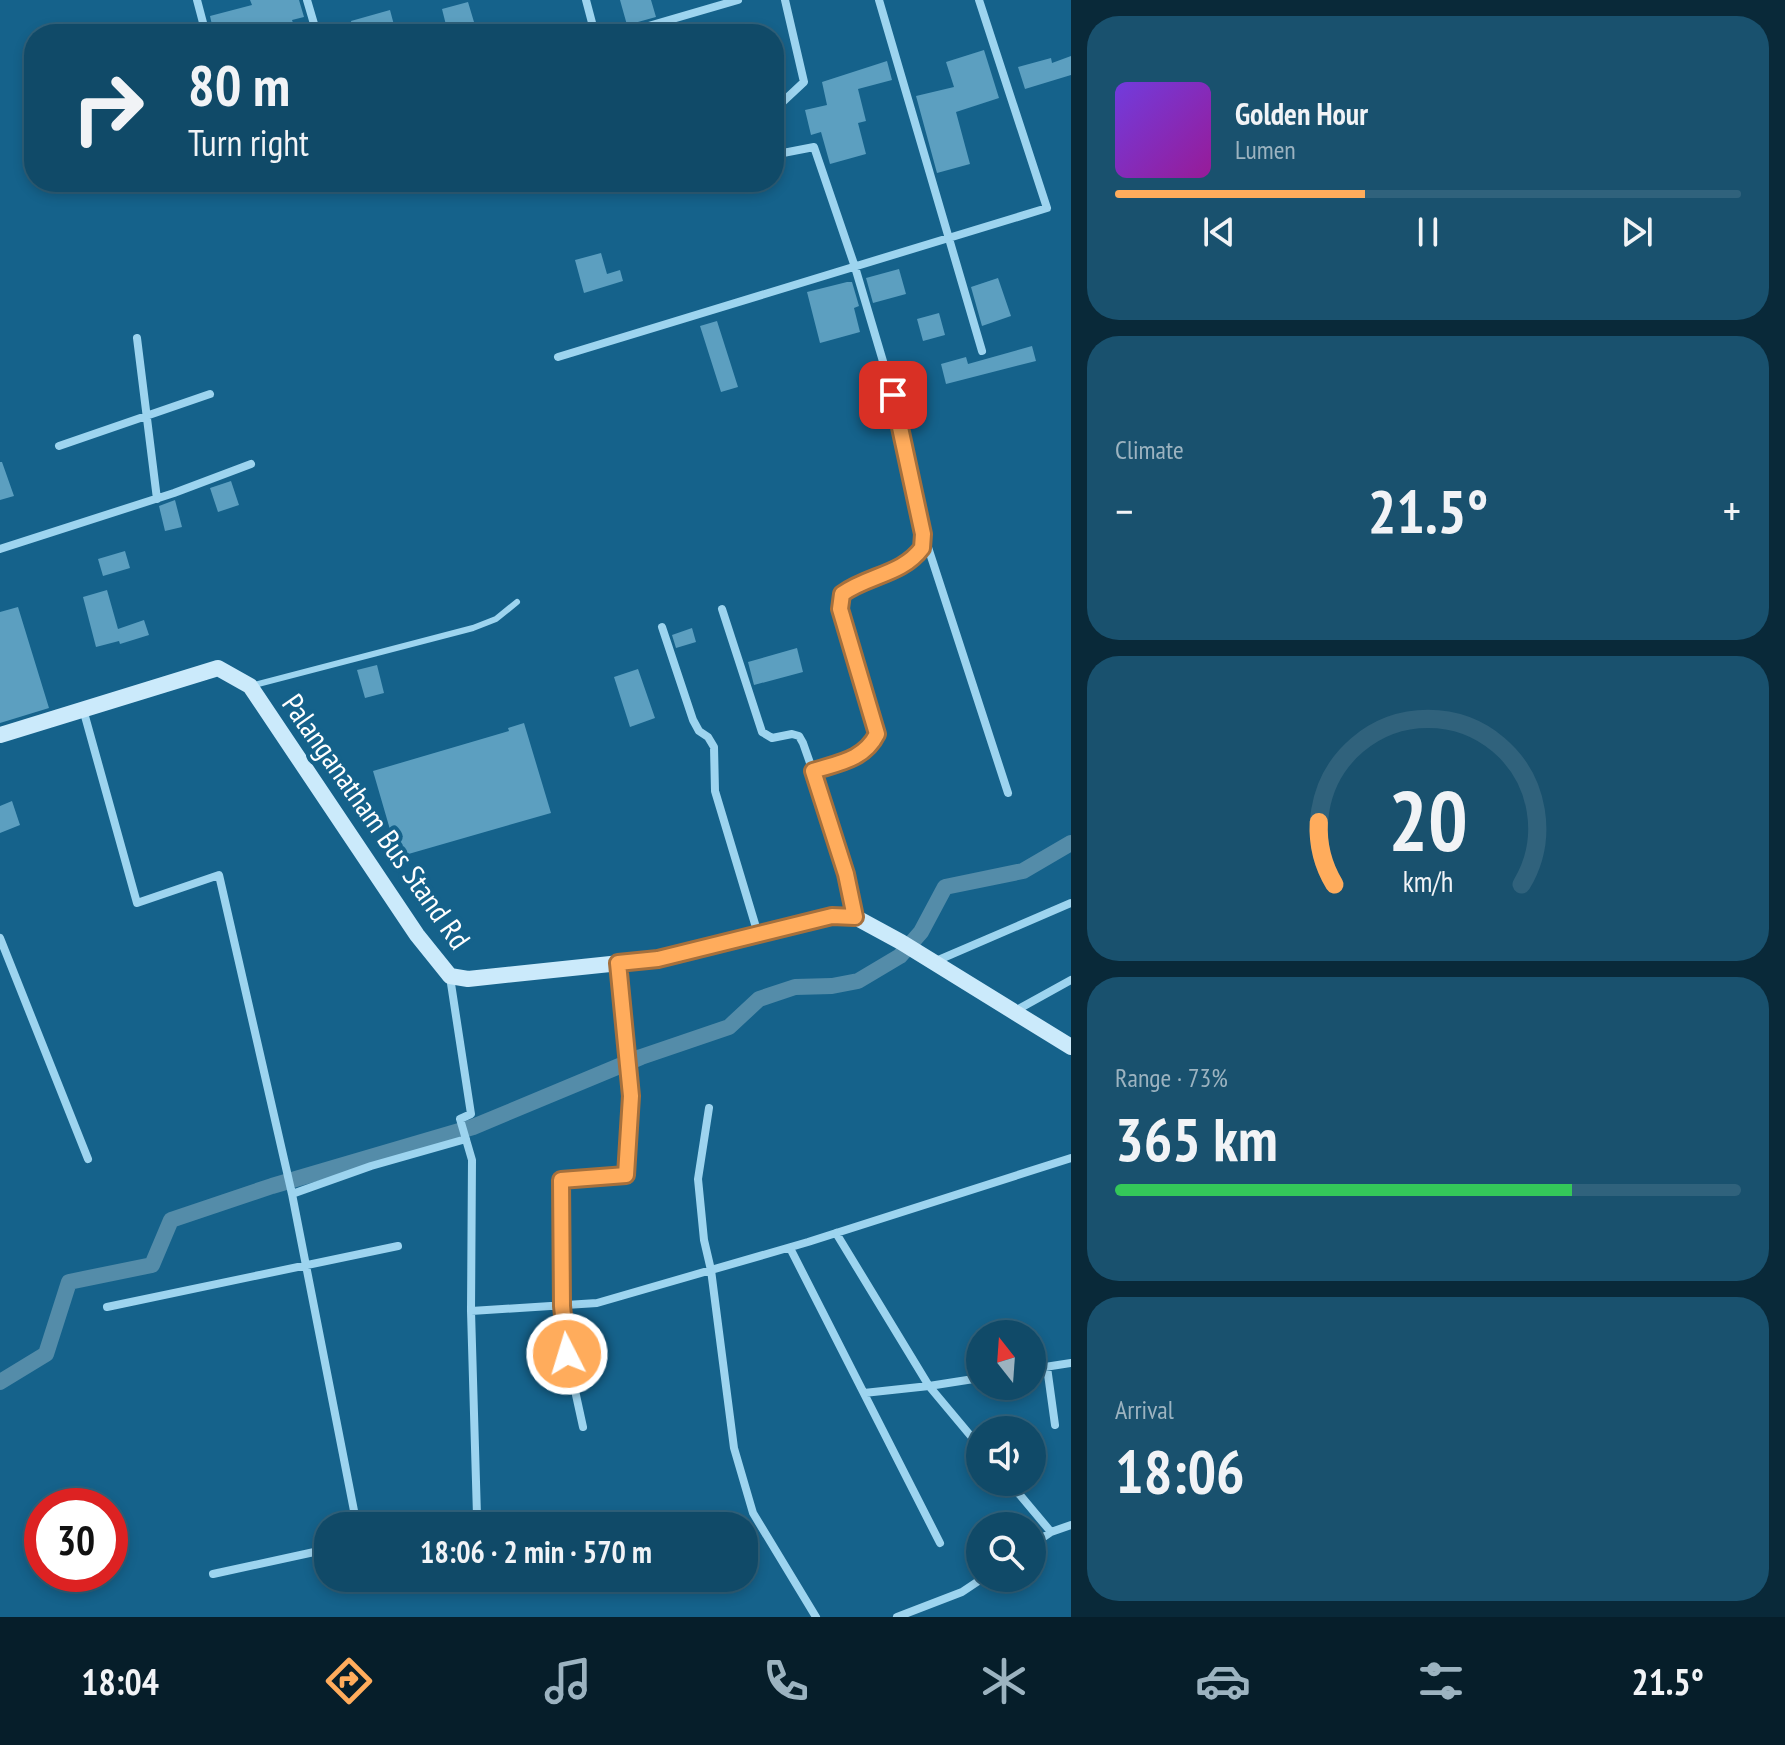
<!DOCTYPE html>
<meta charset="utf-8">
<style>
:root{--surface:#104a68;--page:#19516e;--text:#f1f3f6;--muted:#9cb3c0;--line:#30627c;--accent:#ffac5c}
body{margin:0;font-family:"PT Sans Narrow",sans-serif;background:var(--page);color:var(--text);height:100vh;display:flex;flex-direction:column;font-size:30px;white-space:nowrap}
*{box-sizing:border-box;margin:0}
p{font-size:26px;color:var(--muted)}
.icon{flex:none;width:44px;height:44px;fill:none;stroke:currentColor;stroke-width:2;stroke-linecap:round;stroke-linejoin:round}
.map{position:relative;flex:1;overflow:hidden}
.sheet{display:flex;flex-direction:column;gap:16px;padding:16px;background:#092939;width:714px}
.sheet>*{flex:none}
.banner{position:absolute;left:24px;top:24px;width:760px;height:168px;border-radius:32px;box-shadow:0 4px 12px #0003,0 0 0 2px var(--line);background:#104a68;color:var(--text);overflow:hidden}
.needle{width:52px;rotate:343deg}
.controls{position:absolute;left:966px;top:1320px;display:grid;gap:16px}
.controls a{display:grid;place-items:center;width:80px;height:80px;border-radius:50%;background:var(--surface);box-shadow:0 4px 12px #0003,0 0 0 2px var(--line);font-size:40px}
.speed{position:absolute;left:24px;top:1488px;display:flex;gap:16px;font-size:40px;font-weight:700;text-align:center}
.speed>*{display:grid;place-content:center;width:104px;height:104px;border-radius:50%;background:var(--surface);box-shadow:0 4px 12px #0003,0 0 0 2px var(--line);line-height:1}
.speed .limit{border:12px solid #d22;background:#fff;color:#111}
.pin{position:absolute;display:grid;place-items:center;width:68px;height:68px;color:#fff;margin:-34px;border-radius:16px;box-shadow:0 4px 12px #0006}
.me{position:absolute;width:88px;margin:-44px;rotate:355deg;stroke-linejoin:round;filter:drop-shadow(0 0 6px #0008)}
.turn{display:flex;align-items:center;gap:28px;height:168px;padding:0 32px;font-size:36px}
.turn .icon{width:104px;height:104px;stroke-width:2.5}
.turn b{display:block;font-size:56px;line-height:68px}
.big{font-size:60px;font-weight:700;line-height:1.1}
.sheet .widget{flex:1;display:flex;flex-direction:column;justify-content:center;gap:12px;min-width:0;padding:0 28px;border-radius:32px;background:var(--page)}
.sheet .dial{align-items:center;gap:0}
.dial svg{height:208px;overflow:visible;fill:none;stroke:var(--line);stroke-width:7;stroke-linecap:round;text-anchor:middle}
.dial text{fill:var(--text);stroke:none}
.song{display:flex;align-items:center;gap:24px}
.cover{width:96px;height:96px;border-radius:12px;background:linear-gradient(135deg,hsl(260 70% 55%),hsl(300 70% 35%))}
.played{height:8px;border-radius:4px;background:linear-gradient(90deg,var(--accent) 40%,var(--line) 40%)}
.keys{display:flex;justify-content:space-around;direction:ltr}
.heat{display:flex;justify-content:space-between;align-items:center;font-size:44px;direction:ltr}
.charge{height:12px;border-radius:6px;background:linear-gradient(90deg,#34c759 73%,var(--line) 0)}
.trip{position:absolute;left:314px;top:1512px;width:444px;height:80px;border-radius:32px;background:var(--surface);box-shadow:0 4px 12px #0003,0 0 0 2px var(--line);font-weight:700;line-height:80px;text-align:center}
.tabs{display:flex;height:128px;justify-content:space-around;align-items:center;background:#061e2a;color:var(--muted)}
.tabs .icon{width:56px;height:56px}
.tabs .on{color:var(--accent)}
.tabs b{font-size:36px;color:var(--text)}
main{display:flex;flex:1;min-height:0}
.map>svg:first-child{display:block}
</style>
<main>
<div class="map">
<svg width="1071" height="1617" viewBox="0 0 1071 1617">
<rect width="100%" height="100%" fill="#15628b"/>
<g fill="none" stroke-linecap="round" stroke-linejoin="round">
<path stroke="#548ca9" stroke-width="16" d="M0,1382L46,1354L69,1282L152,1265L171,1220L272,1186L473,1127L641,1057L729,1027L759,999L795,987L832,986L858,981L900,956L921,932L945,887L1023,871L1071,843"/>
</g>
<path fill="#5c9fc0" d="M250,0H299L304,17L292,20L297,34H260L259,31L249,34H214L210,16L252,5Z
M620,0H651L656,17L627,25Z
M468,2L474,22L447,29L442,9Z
M390,10L394,25L354,34L351,21Z
M984,50L999,98L956,112L970,164L937,173L916,96L954,87L946,62Z
M1071,56V75L1025,89L1018,67L1051,58L1052,63Z
M887,61L892,80L858,89L866,121L858,123L866,154L830,164L821,132L811,135L805,110L827,105L822,82Z
M601,253L607,274L620,270L623,281L584,293L575,260Z
M899,269L906,294L873,303L866,278Z
M998,278L1011,316L982,326L971,287Z
M847,282H852L859,306L854,308L860,332L820,343L807,292Z
M939,313L945,335L923,341L917,319Z
M717,321L738,387L721,392L700,326Z
M1032,346L1036,361L946,384L941,364L966,357L968,364Z
M0,462H2L14,496L0,500Z
M231,481L239,505L218,512L210,488Z
M175,500L182,527L165,531L159,506Z
M125,551L130,568L103,576L98,559Z
M107,590L118,629L144,620L149,635L120,644L119,641L96,647L83,597Z
M18,607L49,708L0,723V612Z
M692,628L696,642L676,648L672,635Z
M797,648L803,672L754,685L748,662Z
M377,665L384,693L365,698L357,670Z
M638,669L655,718L630,727L614,677Z
M524,723L551,813L398,857L373,771L509,731L508,728Z
M12,801L20,825L0,833V806Z"/>
<g fill="none" stroke-linecap="round" stroke-linejoin="round">
<path stroke="#9dd4ef" stroke-width="6" d="M254,685L473,628L496,619L517,602"/>
<path stroke="#9dd4ef" stroke-width="8" d="M197,0L206,34
M307,0L317,34
M586,0L595,34
M879,0L982,351
M621,34L738,0
M774,110L804,82L785,0
M774,111L783,153L814,147L855,267L893,395L923,534L922,548C901,575 868,574 842,594L840,609L877,734C864,760 838,763 813,771
M137,338L157,499
M558,357L1047,208L979,0
M59,446L210,394
M925,538L1008,793
M0,549L174,493L251,464
M722,609L762,732L772,738L792,734L799,736L803,743L834,831L855,916
M662,627L693,720L699,731L708,737L714,747L715,791L758,934
M83,709L137,903L219,875L292,1194
M0,938L88,1159
M936,961L1071,903
M450,977L471,1114L460,1119L472,1160L471,1311L597,1303L808,1242L1071,1158
M1015,1011L1071,980
M709,1108L698,1179L704,1240L711,1270L734,1448L753,1513L816,1617
M836,1233L929,1386L980,1378
M790,1248L940,1543
M107,1307L398,1246
M1047,1367L1055,1425
M1032,1369L1071,1363
M864,1393L929,1386L980,1447
M583,1427L567,1354L562,1306L561,1180L626,1175L631,1096L618,964
M1009,1482L1051,1532L1071,1525
M357,1526L292,1194L371,1166L466,1139
M431,1526L477,1516L471,1311
M1032,1545L1051,1532
M213,1574L328,1549
M897,1617L962,1592L983,1578"/>
<path stroke="#cbeafb" stroke-width="16" d="M0,735L218,668L250,686L417,935L450,976L468,979L658,959L832,916L855,917L901,942L1071,1047"/>
</g>
<g fill="none" stroke-linecap="round" stroke-linejoin="round">
<g stroke="#a6703c" stroke-width="20">
<path id="route" d="M567,1354L562,1306L561,1180L626,1175L631,1096L618,963L658,959L832,916L855,917L846,874L813,771C838,763 864,760 877,734L840,609L842,594C868,575 902,575 922,548L923,534L893,395"/>
</g>
<use href="#route" stroke="#ffac5c" stroke-width="14"/>
</g>
<g text-anchor="middle" dominant-baseline="central" stroke-width="8" stroke-linejoin="round" paint-order="stroke">
<g font-size="30" fill="#fff" stroke="#15628b">
<text transform="translate(377 821) rotate(55)">Palanganatham Bus Stand Rd</text>
</g>
</g>
</svg>
<div class="controls">
<a><svg class="needle" viewBox="-14 -14 28 28"><path d="M0-13l5 13h-10z" fill="#e53935"/><path d="M0 13l5-13h-10z" fill="#9cb3c0"/></svg></a>
<a><svg class="icon" aria-label="sound" viewBox="0 0 24 24"><path d="M4 9h4l5-4v14l-5-4H4zM17 9q2 3 0 6"/></svg></a>
<a><svg class="icon" aria-label="search" viewBox="0 0 24 24"><circle cx="10" cy="10" r="6"/><path d="M15 15l6 6"/></svg></a>
</div>
<div class="speed"><div class="limit">30</div></div>
<div class="pin" style="left:893px;top:395px;background:#d93025"><svg class="icon" aria-label="arrive" viewBox="0 0 24 24"><path d="M6 21V4h12l-3 4 3 4H6"/></svg></div>
<svg class="me" style="left:567px;top:1354px" viewBox="-20 -20 40 40"><circle r="17" fill="#ffac5c" stroke="#fff" stroke-width="3"/><path d="M0-11L8 9 0 5-8 9z" fill="#fff"/></svg>
<div class="trip">18:06 · 2 min · 570 m</div>
<div class="banner">
<div class="turn"><svg class="icon" aria-label="right" viewBox="0 0 24 24"><path d="M7 20v-9h11M14 6l5 5-5 5"/></svg><div><b>80 m</b>Turn right</div></div>
</div>
</div>
<section class="sheet">
<div class="widget">
<div class="song"><i class="cover"></i><div><b>Golden Hour</b><p>Lumen</p></div></div>
<div class="played"></div>
<div class="keys"><svg class="icon" aria-label="previous" viewBox="0 0 24 24"><path d="M18 5L8 12l10 7zM5 5v14"/></svg><svg class="icon" aria-label="pause" viewBox="0 0 24 24"><path d="M8 5v14M16 5v14"/></svg><svg class="icon" aria-label="next" viewBox="0 0 24 24"><path d="M6 5l10 7-10 7zM19 5v14"/></svg></div>
</div>
<div class="widget"><p>Climate</p>
<div class="heat"><a>−</a><b class="big">21.5°</b><a>+</a></div>
</div>
<div class="widget dial"><svg viewBox="0 0 100 80">
<path d="M14 69A42 42 0 1 1 86 69"/>
<path d="M14 69A42 42 0 0 1 8 45" stroke="#ffac5c"/>
<text x="50" y="56" font-size="32" font-weight="700">20</text>
<text x="50" y="72" font-size="11">km/h</text>
</svg></div>
<div class="widget"><p>Range · 73%</p><b class="big">365 km</b><div class="charge"></div></div>
<div class="widget"><p>Arrival</p><b class="big">18:06</b></div>
</section>
</main>
<nav class="tabs">
<b>18:04</b>
<svg class="icon on" aria-label="directions" viewBox="0 0 24 24"><path d="M12 3l9 9-9 9-9-9zM9 14v-3h6M13 9l2 2-2 2"/></svg>
<svg class="icon" aria-label="music" viewBox="0 0 24 24"><path d="M9 18V5l10-2v13"/><circle cx="6" cy="18" r="3"/><circle cx="16" cy="16" r="3"/></svg>
<svg class="icon" aria-label="phone" viewBox="0 0 24 24"><path d="M5 4h4l2 5-3 2q2 4 5 5l2-3 5 2v4C11 20 4 13 5 4z"/></svg>
<svg class="icon" aria-label="climate" viewBox="0 0 24 24"><path d="M12 3v18M4 7l16 10M4 17L20 7"/></svg>
<svg class="icon" aria-label="car" viewBox="0 0 24 24"><path d="M5 17H2v-5l4-1 3-4h7l3 4 3 1v5h-3M9 17h6M6 11h13"/><circle cx="7" cy="17" r="2"/><circle cx="17" cy="17" r="2"/></svg>
<svg class="icon" aria-label="filters" viewBox="0 0 24 24"><path d="M4 7h16M4 17h16"/><circle cx="9" cy="7" r="2"/><circle cx="15" cy="17" r="2"/></svg>
<b>21.5°</b>
</nav>
